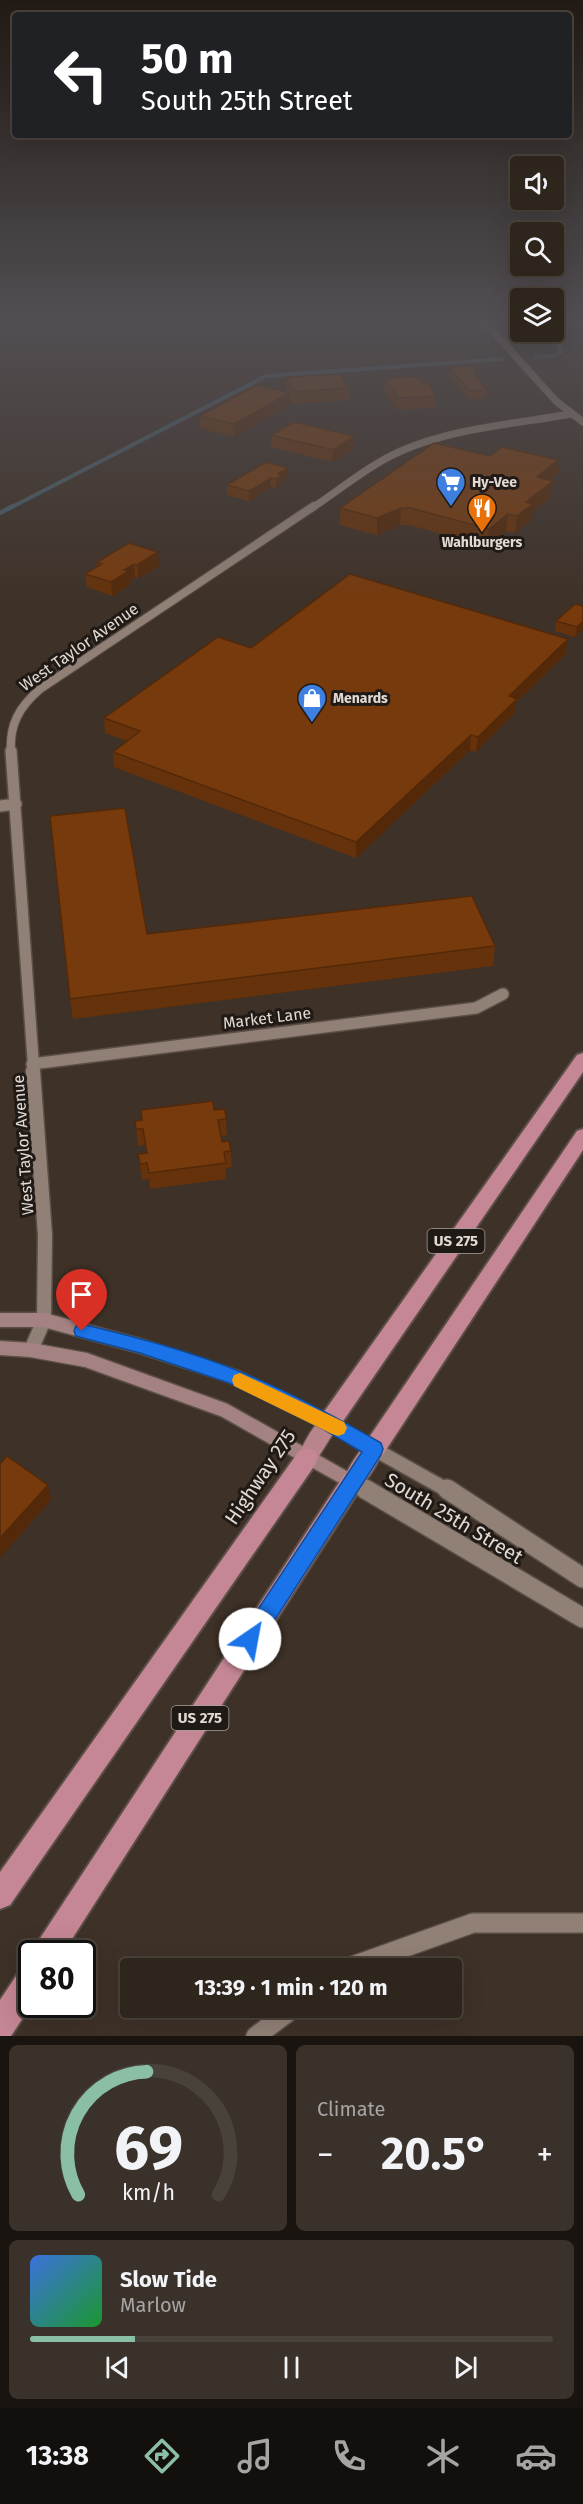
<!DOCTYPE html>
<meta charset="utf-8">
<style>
:root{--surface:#2e251d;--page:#3a312a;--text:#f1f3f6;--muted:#a7a5a4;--line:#49423b;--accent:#8abfa5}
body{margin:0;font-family:"Fira Sans",sans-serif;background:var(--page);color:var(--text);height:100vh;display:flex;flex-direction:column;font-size:22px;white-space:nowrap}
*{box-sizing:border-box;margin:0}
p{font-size:20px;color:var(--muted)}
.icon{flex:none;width:33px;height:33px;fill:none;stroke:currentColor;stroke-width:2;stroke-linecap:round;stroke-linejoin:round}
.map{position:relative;height:2036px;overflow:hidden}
.panel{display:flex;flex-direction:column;gap:9px;padding:9px;background:#191410;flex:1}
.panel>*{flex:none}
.top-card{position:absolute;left:12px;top:12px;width:560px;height:126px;border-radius:6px;box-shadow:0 6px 24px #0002,0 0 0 2px var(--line);background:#202124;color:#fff;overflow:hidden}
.tools{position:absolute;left:510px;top:156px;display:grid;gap:12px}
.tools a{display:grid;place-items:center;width:54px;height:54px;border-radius:6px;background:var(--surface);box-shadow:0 6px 24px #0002,0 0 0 2px var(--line);font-size:30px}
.speed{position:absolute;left:18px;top:1940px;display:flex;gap:12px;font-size:30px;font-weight:700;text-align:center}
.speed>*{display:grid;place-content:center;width:78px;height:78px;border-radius:50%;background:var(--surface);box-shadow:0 6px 24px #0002,0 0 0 2px var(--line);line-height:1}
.speed .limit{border:3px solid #111;border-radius:9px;background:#fff;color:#111}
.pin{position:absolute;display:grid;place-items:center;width:51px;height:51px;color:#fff;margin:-62px -26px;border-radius:50% 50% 50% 0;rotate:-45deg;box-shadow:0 0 6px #0007}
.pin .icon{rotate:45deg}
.me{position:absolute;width:66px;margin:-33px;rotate:33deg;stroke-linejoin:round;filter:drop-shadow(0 0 4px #0008)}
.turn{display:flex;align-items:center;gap:21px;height:126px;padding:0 30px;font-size:27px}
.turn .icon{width:78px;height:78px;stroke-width:2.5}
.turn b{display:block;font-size:42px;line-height:51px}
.big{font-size:45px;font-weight:700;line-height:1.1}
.panel .card{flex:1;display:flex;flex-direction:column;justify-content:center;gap:9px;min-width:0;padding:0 21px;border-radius:9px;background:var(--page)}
.panel .dial{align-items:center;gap:0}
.dial svg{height:156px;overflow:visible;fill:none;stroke:var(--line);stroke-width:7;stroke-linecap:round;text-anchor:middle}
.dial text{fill:var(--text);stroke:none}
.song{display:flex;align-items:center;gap:18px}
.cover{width:72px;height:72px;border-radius:9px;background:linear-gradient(135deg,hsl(220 70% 55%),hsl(130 70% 35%))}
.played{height:6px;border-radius:3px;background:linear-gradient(90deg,var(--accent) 20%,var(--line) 20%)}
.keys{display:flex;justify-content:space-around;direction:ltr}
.heat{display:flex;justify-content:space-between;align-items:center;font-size:33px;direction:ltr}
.panel .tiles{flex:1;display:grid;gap:9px;grid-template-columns:1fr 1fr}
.card:last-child{grid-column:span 2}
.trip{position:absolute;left:120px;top:1958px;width:342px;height:60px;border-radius:6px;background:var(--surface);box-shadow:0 6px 24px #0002,0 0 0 2px var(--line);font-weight:700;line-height:60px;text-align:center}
.menu{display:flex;height:96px;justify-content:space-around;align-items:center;background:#120f0c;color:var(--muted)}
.menu .icon{width:42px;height:42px}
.menu .current{color:var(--accent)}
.menu b{font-size:27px;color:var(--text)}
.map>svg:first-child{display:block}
</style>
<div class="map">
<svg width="583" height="2036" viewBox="0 0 583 2036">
<rect width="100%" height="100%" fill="#3e3127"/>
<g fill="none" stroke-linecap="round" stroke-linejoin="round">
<path stroke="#475d67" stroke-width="4" d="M536,357L552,356L561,352L560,346L546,332
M10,508L266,376L503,359"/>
<path stroke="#475d67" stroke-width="4.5" d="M0,513L13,506"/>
<g stroke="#5a4e47" stroke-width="8">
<path id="minor-far4" d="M312,508C341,489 369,465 401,451C454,428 514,424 571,414"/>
</g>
<g stroke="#5a4e47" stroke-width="10">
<path id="minor-far3" d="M11,753C9,725 19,707 40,689L314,506"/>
</g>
<g stroke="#5a4e47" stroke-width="14">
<path id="minor-far2" d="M11,751L34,1073
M0,806L16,804
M32,1064L476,1008L503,994"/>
</g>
<g stroke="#5a4e47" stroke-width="17">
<path id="minor-far1" d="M31,1350L44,1320L45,1235L33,1071
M374,1449L449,1491
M352,1482L367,1491"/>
</g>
<g stroke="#5a4e47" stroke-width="22">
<path id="minor" d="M365,1489L583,1618
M447,1489L583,1578
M347,1968L473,1923H583
M256,2036L295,2007"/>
</g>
<g stroke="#5a4e47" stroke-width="8">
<path id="tertiary" d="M483,320L556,401L583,422"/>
</g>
<g stroke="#5a4e47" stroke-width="17">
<path id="secondary" d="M0,1320H44L140,1346L235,1377L329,1423L374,1449
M0,1348L31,1350L86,1360L224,1410L352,1482"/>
</g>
<g stroke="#5a4e47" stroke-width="3">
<path id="primary" d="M329,1414L336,1417L339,1423L336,1429L314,1464L307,1467L300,1464L297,1458C303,1445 315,1419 329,1414Z
M374,1440L381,1443L384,1449C378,1463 366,1486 352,1491L345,1489L342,1482C348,1469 360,1445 374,1440Z"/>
</g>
<g stroke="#5a4e47" stroke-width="4">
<path id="trunk" d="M583,1053V1072L337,1430L329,1433L321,1430L318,1423L321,1416L577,1055Z
M583,1129V1150L382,1456L374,1459L366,1456L363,1449L366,1442L577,1131Z
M307,1448L315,1451L318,1458L315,1465L10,1905L0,1909V1872L299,1451Z
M352,1472L360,1475L363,1482L360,1489L63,1953H33L37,1943L344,1475Z
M32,1963V2004L11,2036H0V2000L22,1967Z"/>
</g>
<use href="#minor-far4" stroke="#918076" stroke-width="7"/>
<use href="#minor-far3" stroke="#918076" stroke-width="8"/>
<use href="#minor-far2" stroke="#918076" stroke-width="11"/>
<use href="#minor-far1" stroke="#918076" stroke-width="14"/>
<use href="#minor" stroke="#918076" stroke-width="19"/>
<use href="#tertiary" stroke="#918076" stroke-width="7"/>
<use href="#secondary" stroke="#a48282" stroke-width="14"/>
<use href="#primary" fill="#b8858d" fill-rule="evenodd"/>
<use href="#trunk" fill="#c58695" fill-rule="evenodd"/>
</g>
<path fill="#65320b" d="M450,367L478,375L477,379L487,390L486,398L469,400L449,375Z
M286,377L349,388V400L293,404L290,399V405L234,437L200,428V416L287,392L286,389Z
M385,379L422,383L436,396V408L397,410L384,390Z
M271,435L354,436V449L332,462L271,447Z
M266,462L288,477L283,480V484L276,488L271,487L249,501L227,495V485Z
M557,466L559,471L557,473L556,476L551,480V497L532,513L531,520L515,533L506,531L487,546L409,525H400L377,535L340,525V508Z
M129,543L159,566L138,578L135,577L129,581L130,585L112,596L87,587L85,574L97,566V562Z
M583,606V630L575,637L555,631L556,621Z
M251,648L566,654L516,702L515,713L476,752L470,750L356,858L114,767L113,752L127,741L105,733L104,718Z
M147,934L495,946L493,966L73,1019L70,999Z
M214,1110L226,1119L227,1135L221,1136L222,1142L231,1151L232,1167L226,1168V1179L150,1189L149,1179L142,1180L138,1154L146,1153L145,1145L138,1146L135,1121Z"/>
<path fill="#532909" d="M290,393V405L234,437V424Z
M354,436V449L332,462L333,450Z
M558,460L557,468L559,466V471L557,473L556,476L535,493L537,477Z
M288,468V477L283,480V484L276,488V479L278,474Z
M271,478V487L249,501V491Z
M553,481L551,497L532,513L531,520L515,533L517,516L526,502Z
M401,508L400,525L377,535V518Z
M508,514L506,531L487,546L489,529Z
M158,552L159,566L138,578L137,565Z
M134,564L135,577L129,581L130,585L112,596L111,582L124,570Z
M583,621V630L575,637L577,627Z
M568,639L566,654L516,702L515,713L476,752L478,737L509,696Z
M471,735L470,750L356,858V842Z
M48,1485L51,1500L0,1558V1538Z"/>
<path fill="#763a0d" stroke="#532909" stroke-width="1.5" d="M470,365L478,375H474L487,390L469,391L450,367Z
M341,374L349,388L293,392L286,377Z
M418,376L422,383L427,382L436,396L398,398L385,379Z
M257,385L290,393L234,424L200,416Z
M294,422L354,436L333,450L271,435Z
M434,443L490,456L502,447L558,460L537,477L553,481L526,502L533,504L517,516L508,514L489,529L410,508H401L377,518L340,508Z
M266,462L288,468L278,474L283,475L276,479L271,478L249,491L227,485Z
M129,543L158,552L137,565L134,564L124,570L129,571L111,582L85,574L102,564L97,562Z
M350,574L568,639L509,696L517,699L478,737L471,735L356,842L113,752L140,731L104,718L218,637L251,648Z
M575,604L583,606V621L577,627L556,621Z
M125,808L147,934L472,896L495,946L70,999L50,816Z
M213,1101L214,1110L225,1109L226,1119L218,1120L222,1142L229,1141L231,1151L224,1152L226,1163L149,1173L147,1163L140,1164L138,1154L147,1153L143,1129H136L135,1121L142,1120L141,1110Z
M7,1456L48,1485L0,1538V1464Z"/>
<linearGradient id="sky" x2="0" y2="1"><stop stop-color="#221b15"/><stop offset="0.53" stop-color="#524e52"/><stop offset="1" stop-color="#524e52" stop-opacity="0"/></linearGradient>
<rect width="583" height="605" fill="url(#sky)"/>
<path fill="#1a73e8" stroke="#114b97" stroke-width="1.5" d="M82,1324C135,1337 190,1351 241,1372C289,1392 336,1417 381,1443L383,1449L381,1455L258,1646L250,1649L243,1646L240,1639L243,1632L362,1452L323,1429L229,1383L140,1353L76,1336L74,1331L76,1326Z"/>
<path fill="#f59e0b" d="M240,1373L344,1422L347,1428L344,1434L338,1436L332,1434L234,1386L232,1380L234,1375Z"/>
<defs>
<g id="supermarket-pin" transform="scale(1.5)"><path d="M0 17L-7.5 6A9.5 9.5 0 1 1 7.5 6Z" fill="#3f7fe0" stroke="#201a16"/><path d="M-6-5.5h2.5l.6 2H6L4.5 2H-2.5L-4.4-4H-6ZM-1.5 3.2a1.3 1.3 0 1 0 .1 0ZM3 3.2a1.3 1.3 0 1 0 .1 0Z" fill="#fff"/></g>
<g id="restaurant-pin" transform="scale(1.5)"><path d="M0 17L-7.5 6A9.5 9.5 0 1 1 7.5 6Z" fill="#e8710a" stroke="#201a16"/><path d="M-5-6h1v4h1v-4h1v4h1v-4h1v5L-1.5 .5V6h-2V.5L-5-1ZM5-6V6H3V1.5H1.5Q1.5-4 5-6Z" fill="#fff"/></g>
<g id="shop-pin" transform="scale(1.5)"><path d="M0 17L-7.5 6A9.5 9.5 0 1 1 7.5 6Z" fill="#3f7fe0" stroke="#201a16"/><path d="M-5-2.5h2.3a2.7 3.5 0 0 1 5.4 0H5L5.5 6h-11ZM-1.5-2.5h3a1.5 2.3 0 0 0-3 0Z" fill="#fff"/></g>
</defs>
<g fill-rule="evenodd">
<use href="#supermarket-pin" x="451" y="482"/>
<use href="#restaurant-pin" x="482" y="508"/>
<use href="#shop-pin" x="312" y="698"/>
</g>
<g text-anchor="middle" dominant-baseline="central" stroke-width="6" stroke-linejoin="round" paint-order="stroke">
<g font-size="14" font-weight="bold" fill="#e2d9d3" stroke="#201a16" text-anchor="start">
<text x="472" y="482">Hy-Vee</text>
<text x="482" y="542" text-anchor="middle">Wahlburgers</text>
<text x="333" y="698">Menards</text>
</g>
<g fill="#201a16" stroke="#a8a09a" stroke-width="1.5">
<rect x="427.5" y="1229" width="57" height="24" rx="4.5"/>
<rect x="171.5" y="1706" width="57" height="24" rx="4.5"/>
</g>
<g font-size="15" font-weight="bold" fill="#e2d9d3">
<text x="456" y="1241">US 275</text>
<text x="200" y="1718">US 275</text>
</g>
<g font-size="16" fill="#e2d9d3" stroke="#201a16">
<text transform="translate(79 647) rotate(-35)">West Taylor Avenue</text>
<text transform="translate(267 1018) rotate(-7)">Market Lane</text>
<text transform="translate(23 1145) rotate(-94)">West Taylor Avenue</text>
</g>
<g font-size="20" fill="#e2d9d3" stroke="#201a16">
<text transform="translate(260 1477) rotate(-56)">Highway 275</text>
<text transform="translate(454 1518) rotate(31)">South 25th Street</text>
</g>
</g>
</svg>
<div class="tools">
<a><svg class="icon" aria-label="sound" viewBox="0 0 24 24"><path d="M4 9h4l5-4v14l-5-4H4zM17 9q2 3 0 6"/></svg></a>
<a><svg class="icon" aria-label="search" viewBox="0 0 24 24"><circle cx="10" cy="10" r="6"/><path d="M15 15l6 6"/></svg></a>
<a><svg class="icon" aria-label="layers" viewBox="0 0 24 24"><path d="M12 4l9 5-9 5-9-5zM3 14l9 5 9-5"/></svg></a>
</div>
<div class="speed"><div class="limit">80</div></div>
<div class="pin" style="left:82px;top:1331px;background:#d93025"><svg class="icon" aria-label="arrive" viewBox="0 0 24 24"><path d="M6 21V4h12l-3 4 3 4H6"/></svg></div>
<svg class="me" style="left:250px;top:1639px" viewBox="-20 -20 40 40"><circle r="19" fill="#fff"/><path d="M0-13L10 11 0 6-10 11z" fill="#1a73e8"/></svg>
<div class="trip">13:39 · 1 min · 120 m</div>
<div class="top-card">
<div class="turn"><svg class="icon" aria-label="left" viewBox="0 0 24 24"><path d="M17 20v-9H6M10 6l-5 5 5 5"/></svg><div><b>50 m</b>South 25th Street</div></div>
</div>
</div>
<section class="panel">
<div class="tiles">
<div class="card dial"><svg viewBox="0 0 100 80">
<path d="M14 69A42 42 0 1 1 86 69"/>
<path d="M14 69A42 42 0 0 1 49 6" stroke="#8abfa5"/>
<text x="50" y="56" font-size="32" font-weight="700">69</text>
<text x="50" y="72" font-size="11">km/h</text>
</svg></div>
<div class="card"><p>Climate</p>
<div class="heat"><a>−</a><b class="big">20.5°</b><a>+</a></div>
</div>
<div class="card">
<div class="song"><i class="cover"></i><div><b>Slow Tide</b><p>Marlow</p></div></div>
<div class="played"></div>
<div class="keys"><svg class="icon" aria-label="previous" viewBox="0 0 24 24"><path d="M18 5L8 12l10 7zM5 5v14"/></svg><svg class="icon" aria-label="pause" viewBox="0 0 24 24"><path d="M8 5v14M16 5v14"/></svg><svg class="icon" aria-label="next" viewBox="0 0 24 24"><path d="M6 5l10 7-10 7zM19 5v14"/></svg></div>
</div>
</div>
</section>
<nav class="menu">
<b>13:38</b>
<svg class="icon current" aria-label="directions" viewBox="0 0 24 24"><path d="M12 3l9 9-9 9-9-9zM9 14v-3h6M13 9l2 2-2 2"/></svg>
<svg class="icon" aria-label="music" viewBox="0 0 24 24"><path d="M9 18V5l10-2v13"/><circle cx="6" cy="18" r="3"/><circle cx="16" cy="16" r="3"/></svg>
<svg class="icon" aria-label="phone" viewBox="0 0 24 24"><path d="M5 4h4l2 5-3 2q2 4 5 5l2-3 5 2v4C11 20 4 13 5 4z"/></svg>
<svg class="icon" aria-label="climate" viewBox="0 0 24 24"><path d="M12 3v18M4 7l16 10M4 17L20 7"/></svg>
<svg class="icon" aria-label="car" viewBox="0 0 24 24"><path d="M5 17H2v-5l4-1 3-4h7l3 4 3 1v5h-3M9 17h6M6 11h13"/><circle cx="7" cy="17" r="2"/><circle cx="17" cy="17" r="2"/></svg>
</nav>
